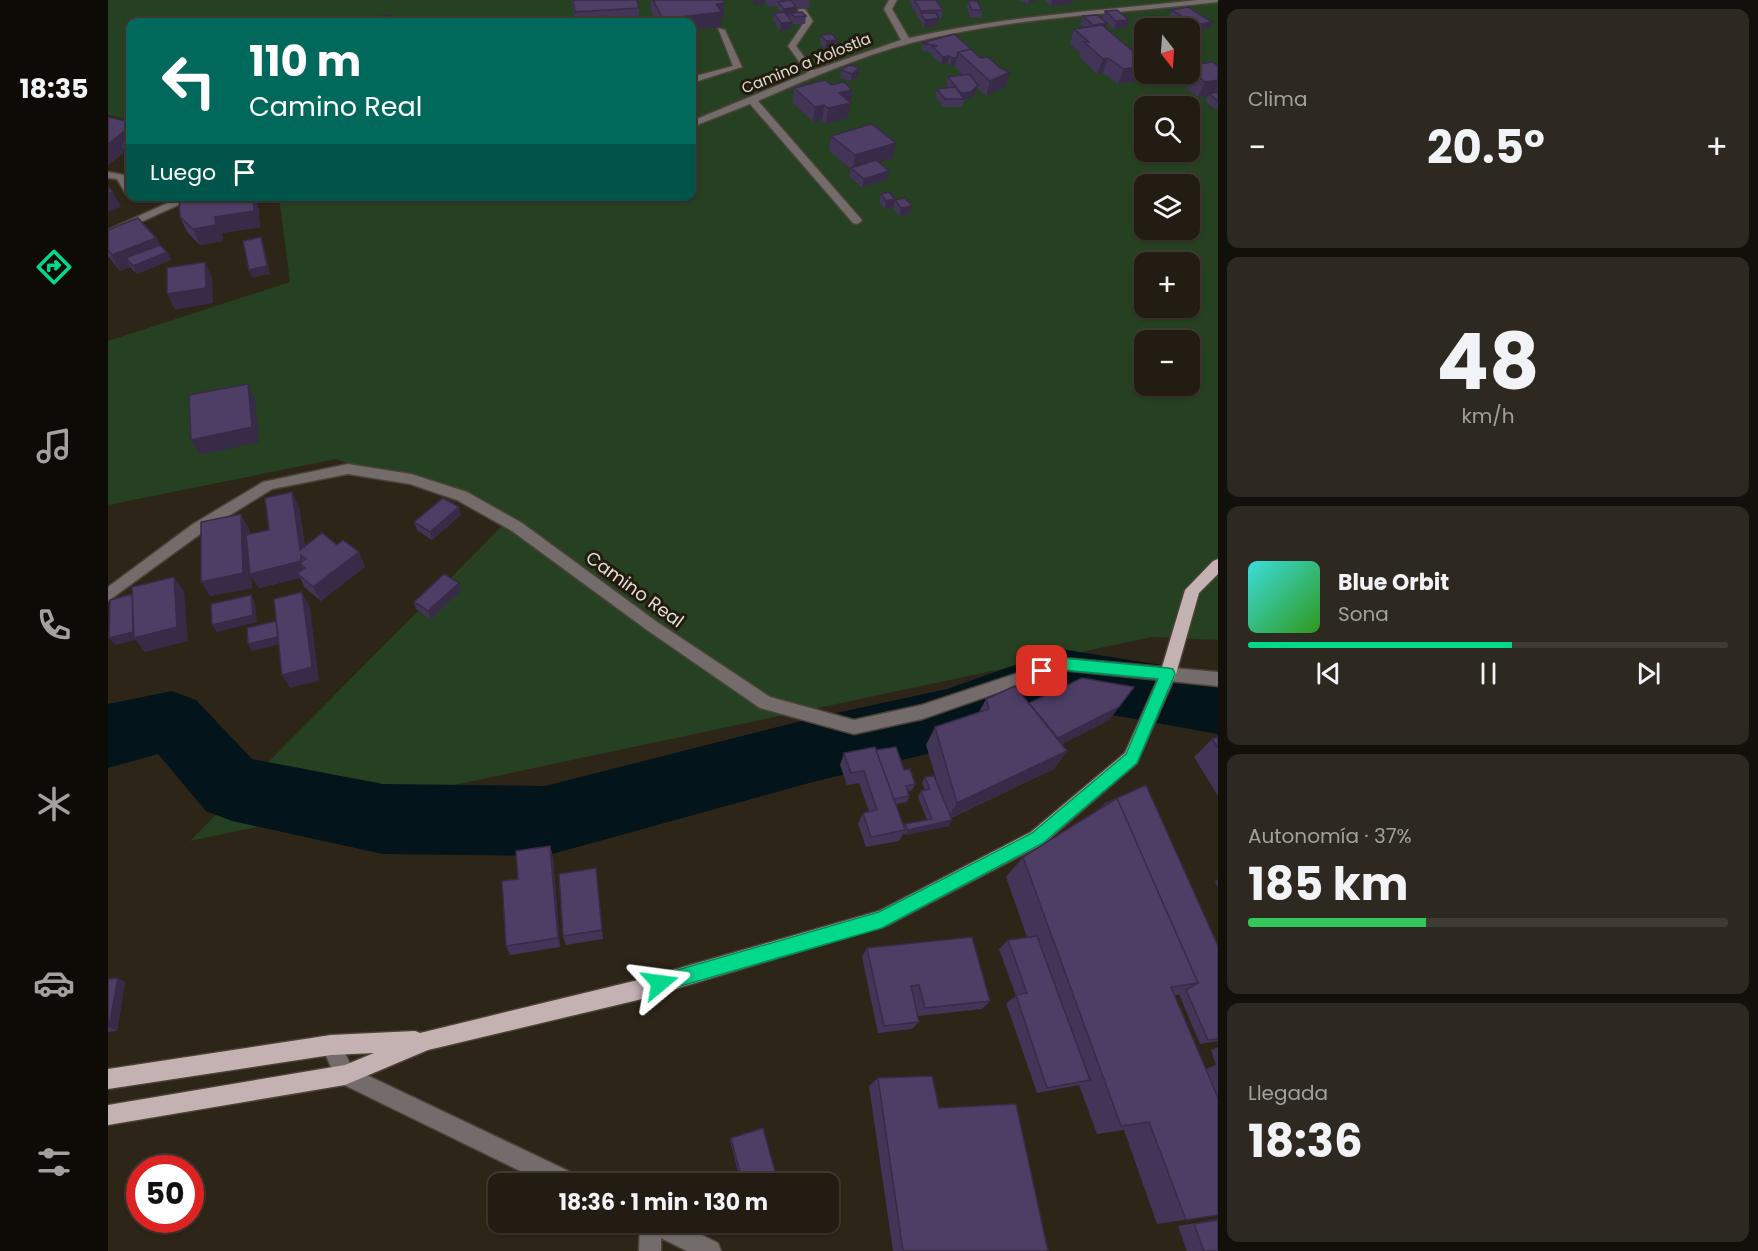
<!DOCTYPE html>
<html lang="es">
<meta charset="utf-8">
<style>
:root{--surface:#221c12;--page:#2e2920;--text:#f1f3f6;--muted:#a2a19f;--line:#3f3a32;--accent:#03d98b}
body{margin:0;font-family:Poppins,sans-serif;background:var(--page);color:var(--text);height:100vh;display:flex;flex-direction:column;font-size:22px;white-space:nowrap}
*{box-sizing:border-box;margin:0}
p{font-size:20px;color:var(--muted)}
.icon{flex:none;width:33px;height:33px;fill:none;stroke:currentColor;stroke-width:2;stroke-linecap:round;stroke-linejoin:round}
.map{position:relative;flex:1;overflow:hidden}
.panel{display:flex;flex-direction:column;gap:9px;padding:9px;background:#130f0a;width:540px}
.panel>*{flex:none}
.top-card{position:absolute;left:18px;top:18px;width:570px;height:183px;border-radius:12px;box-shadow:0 2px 4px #0004,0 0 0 2px var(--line);background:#00695c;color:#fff;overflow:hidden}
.needle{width:39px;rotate:163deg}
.fabs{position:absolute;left:1026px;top:18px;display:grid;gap:12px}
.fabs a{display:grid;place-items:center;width:66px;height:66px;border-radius:12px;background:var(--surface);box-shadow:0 2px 4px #0004,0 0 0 2px var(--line);font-size:30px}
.speed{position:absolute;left:18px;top:1155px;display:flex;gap:12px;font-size:30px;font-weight:700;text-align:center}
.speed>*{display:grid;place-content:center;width:78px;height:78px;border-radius:50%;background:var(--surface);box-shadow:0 2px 4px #0004,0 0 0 2px var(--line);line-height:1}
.speed .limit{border:9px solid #d22;background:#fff;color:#111}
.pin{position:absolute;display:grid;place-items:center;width:51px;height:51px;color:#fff;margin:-26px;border-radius:12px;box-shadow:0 3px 9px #0006}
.me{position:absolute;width:66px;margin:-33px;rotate:74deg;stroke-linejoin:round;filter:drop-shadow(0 0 4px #0008)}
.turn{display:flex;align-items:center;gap:21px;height:126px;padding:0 24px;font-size:27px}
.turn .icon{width:78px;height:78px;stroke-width:2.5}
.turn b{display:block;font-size:42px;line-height:51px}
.then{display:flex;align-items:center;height:57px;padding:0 24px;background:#0003;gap:12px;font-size:22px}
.big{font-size:45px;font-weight:700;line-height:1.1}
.panel .widget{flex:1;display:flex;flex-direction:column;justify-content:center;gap:9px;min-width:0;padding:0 21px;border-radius:12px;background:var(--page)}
.panel .dial{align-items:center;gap:0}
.dial b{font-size:78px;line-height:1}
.song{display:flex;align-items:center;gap:18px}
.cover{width:72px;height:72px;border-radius:9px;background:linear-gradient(135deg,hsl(180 70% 55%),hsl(110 70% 35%))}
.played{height:6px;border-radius:3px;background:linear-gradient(90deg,var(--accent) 55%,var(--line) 55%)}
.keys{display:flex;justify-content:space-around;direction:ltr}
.heat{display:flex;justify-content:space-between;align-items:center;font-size:33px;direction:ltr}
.charge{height:9px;border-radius:4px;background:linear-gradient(90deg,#34c759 37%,var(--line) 0)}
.trip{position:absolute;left:380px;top:1173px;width:351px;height:60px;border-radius:12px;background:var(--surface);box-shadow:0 2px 4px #0004,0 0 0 2px var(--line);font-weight:700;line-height:60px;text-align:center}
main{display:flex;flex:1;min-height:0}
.menu{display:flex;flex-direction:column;width:108px;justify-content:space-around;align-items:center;background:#0e0b07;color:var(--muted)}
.menu .icon{width:42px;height:42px}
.menu .active{color:var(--accent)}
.menu b{font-size:27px;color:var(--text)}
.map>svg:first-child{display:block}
</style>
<main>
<nav class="menu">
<b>18:35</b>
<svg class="icon active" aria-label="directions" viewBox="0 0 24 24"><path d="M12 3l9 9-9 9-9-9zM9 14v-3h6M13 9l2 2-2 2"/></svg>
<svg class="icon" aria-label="music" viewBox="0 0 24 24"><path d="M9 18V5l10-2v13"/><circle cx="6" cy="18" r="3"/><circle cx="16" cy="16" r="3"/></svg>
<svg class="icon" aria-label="phone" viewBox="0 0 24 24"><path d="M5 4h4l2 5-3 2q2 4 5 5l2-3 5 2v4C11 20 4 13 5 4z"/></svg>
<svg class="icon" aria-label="climate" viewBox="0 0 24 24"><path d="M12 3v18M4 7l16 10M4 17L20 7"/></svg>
<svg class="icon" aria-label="car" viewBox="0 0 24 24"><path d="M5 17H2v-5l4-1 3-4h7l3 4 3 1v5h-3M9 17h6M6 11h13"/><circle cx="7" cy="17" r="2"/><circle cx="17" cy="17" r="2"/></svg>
<svg class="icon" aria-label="filters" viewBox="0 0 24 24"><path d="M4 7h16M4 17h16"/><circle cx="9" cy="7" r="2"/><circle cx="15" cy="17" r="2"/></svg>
</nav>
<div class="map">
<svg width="1110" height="1251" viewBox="0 0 1110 1251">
<rect width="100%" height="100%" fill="#2d2518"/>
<path fill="#264121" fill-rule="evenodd" d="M0,0H1110V640L1044,637L82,841L401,519L228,459L0,505V341L182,282L171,197L584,196V22H22V120L0,115ZM1036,28H1082V74H1036ZM1036,106H1082V152H1036ZM1036,184H1082V230H1036ZM1036,262H1082V308H1036ZM1036,340H1082V386H1036Z"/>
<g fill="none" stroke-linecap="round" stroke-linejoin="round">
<path fill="#03141a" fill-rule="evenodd" d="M953,649L1110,674V734L954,706L839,749L705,782L437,856L275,854L124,821L98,811L50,754L0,768V704L64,691L88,700L144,759L275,784L437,786L705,718L839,689Z"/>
<g stroke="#4a4236" stroke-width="3">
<path id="minor" d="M781,0H789L784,9L801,38C896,16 992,11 1089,0H1110V2C1008,14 903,17 803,43C750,57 700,79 650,101L753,219L754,221L749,224L745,223L642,104L584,127V121L699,73L680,46L697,21L690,11L691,9H697L705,21L688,46L706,70L793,40L776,9Z
M610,28L617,30L634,67L584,83V77L625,66Z
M0,172L16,175L22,185V195L18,194L9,179L0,178Z
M75,196H90L0,237V230Z
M240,464L303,474L359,492L414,523L549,622L662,697L746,720L814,705L955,658L1110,672V686L955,670L814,719L746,734L652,708L539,630L404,531L349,500L302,484L240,474L164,489L95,532L0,601V587L85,524L155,482Z
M223,1035L230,1038L244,1068L471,1176L473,1184H439L230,1082L213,1045L216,1038Z
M532,1222H568L610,1243L613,1251H579L553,1238V1251H531Z"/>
</g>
<g stroke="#4a4236" stroke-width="3">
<path id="major" d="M1110,559V574L1091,593L1068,674L1029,763L935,844L780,925L530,1000L320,1050L237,1085L0,1125V1105L237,1065L266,1053L223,1055L0,1089V1069L223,1035L307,1031L312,1033L530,980L771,911L923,832L1017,753L1052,674L1077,590L1105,561Z"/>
</g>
<use href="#minor" fill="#746b6b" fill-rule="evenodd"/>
<use href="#major" fill="#c4b1b1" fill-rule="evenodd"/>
</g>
<path fill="#433557" d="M463,0H529L531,8V22H467Z
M543,0H615L616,17H613V27L584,22H549L543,10Z
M657,0H702L701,8L688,9V13L698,16L697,24H685L684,23L683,29L672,31L665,20L666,13L672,12L670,9V6L661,7Z
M802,0H828L835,10L833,18H831L829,26L816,28L812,21V19H811L801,2Z
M911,0H929L920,4Z
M937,0H965L964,4L943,6Z
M860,1L874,10L873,18L862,17L859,8Z
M1064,10L1100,29L1082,33V28H1071L1073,25L1061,17Z
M997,11L1021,20L1019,27L1006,29L994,19Z
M975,16L997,27L1044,79L1010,84L995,73L989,74L971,57L972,53L962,44L966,29L977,27L972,24Z
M846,34L898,87L878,96L869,88L868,93L861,99L856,100L854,107H835L827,96L829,89L841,88L838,84L840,77L855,75L847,67V65L842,66L840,63L833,64L823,55L824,53L813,50L814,43Z
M713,35L728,48L717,49L712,43Z
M1082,65L1110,66V108L1107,109L1097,101L1100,96L1090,97L1070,81L1073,74H1082Z
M733,70L750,76L743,81L732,78Z
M723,85L744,90L740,118L718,124L714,120L705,122L685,103L686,88Z
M22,122V153L17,152L0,165Z
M723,136L785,158L771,162L780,179L754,187L741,176L743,169L721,151Z
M773,194L787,199L785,207L777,209L771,202Z
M787,200L802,214L791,216L785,208Z
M150,205L152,227L114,233L115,241L92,245L79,232L72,217Z
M0,230L48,238L52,245L59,252L63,260L29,274L22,267L12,271L0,256Z
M191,507L197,546L229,545L251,552L257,567L213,601L197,588L192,578L151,588L143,575L144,588L102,596L141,529L142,534L161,530Z
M351,507L353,515L324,540L309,530L306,522Z
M351,583L353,591L323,619L308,609L306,602Z
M878,699L921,704L1011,707L1001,720L954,744L959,751L946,769L843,818L841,826L797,835L796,833L791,841L758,847L750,824L755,813L761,811L751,783L739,785L732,765L736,753L768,750L796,770L807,784L804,790L800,791L801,796L799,802L788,804L796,827L797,824L819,820L810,797L813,791L817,790L814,783L817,777L830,785L818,745L827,727L871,712Z
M1110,737V796L1086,757L1104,739Z
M996,804L1110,946V1041L1092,1044L1071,994L1067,996L1098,1069L1108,1065L1103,1050L1110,1047V1215L1049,1224L1016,1130L989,1134L971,1085L929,1093L898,1003L908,996L891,949L900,940L919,937L898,877L915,857L991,809Z
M442,846L445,857L452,947L402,955L398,946L410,879Z
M489,879L495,939L458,945L455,936Z
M1110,879V887L1107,882Z
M759,948L882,1001L874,1009L810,1016L811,1022L804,1029L770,1033L754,957Z
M0,979L17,982L9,1031L0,1032Z
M770,1078L831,1108L940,1251H785L761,1086Z
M623,1138L668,1184H633L622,1140Z
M1110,1219V1251H1079L1070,1226Z"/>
<path fill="#372b47" d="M646,0H656V4L645,5Z
M921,0H929L920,4Z
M944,0H965L964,4L943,6Z
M616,3V17H613V27L584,30V22H555V19L608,4Z
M688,7V15L683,13V15L675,16L676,9Z
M831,18L829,26L816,28L817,20Z
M1021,20L1019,27L1006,29L1008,21Z
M684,22L683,29L672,31L673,23Z
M1104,22L1100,29L1082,33L1081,28L1082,26Z
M999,23L996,30L982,32L985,25Z
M729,40L728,48L717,49L718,41Z
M841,56L840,63L833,64L835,57Z
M844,58H849L847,65L842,66Z
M1000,58L995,73L989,74L995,59Z
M1036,66V74H1046L1044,79L1010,84L1016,69Z
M751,68L750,76L743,81L744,74Z
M902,72L898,87L878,96L882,81Z
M1110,80V95L1101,94L1100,96L1090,97L1097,82Z
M870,85L868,93L861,99H852L853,93Z
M744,90L740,118L718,124L720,108L731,93Z
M716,105L714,120L705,122L707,107Z
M22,127V148V146L13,144L17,152L0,165V144Z
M788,143L785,158L744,171L747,155Z
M781,171L780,179L754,187L756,179Z
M5,192L13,207L0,212V194Z
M145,196H146L150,205L152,227L114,233L115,241L92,245L85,229Z
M787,199L785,207L777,209L778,201Z
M804,206L802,214L791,216L793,208Z
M153,237L156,245L162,274L144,278L141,270Z
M48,238L56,253L18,258L22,267L12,271L4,255Z
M59,252L63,260L29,274L25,266Z
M97,262L104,277L105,303L67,310L59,294Z
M140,384L147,399L151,442L92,455L83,440Z
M184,492L191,507L199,561L192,550Z
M351,507L353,515L324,540L322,532Z
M133,514L141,529L143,573L193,561L196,566L192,563L199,576L189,573L192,578L151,588L143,575L144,588L102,596L93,582Z
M251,552L257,567L213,601L205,587Z
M66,577L76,591L80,641L37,652L27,640L7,645L1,638Z
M351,583L353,591L323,619L320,611Z
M194,592L202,607L211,681L182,688L174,675Z
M143,595L147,602L149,622L109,632L104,625Z
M173,636L177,643L144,651L140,644Z
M1011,707L1001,720L941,751L950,738Z
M959,751L946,769L839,819L849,803Z
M844,820L841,826L797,835L800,830Z
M442,846L445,857L452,947L450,938Z
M10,978L17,982L9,1031L1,1027Z"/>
<path fill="#4e3e65" stroke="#372b47" stroke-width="1.5" d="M465,0H529L531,8L467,12Z
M545,0H615L616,3L608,4L614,12L555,19Z
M683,0L688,7L676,9L670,2Z
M806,0H828L835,10L813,11Z
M860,1H869L874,10H864Z
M1080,7L1104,22L1082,26L1074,21L1080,20L1064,10Z
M1009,10L1021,20L1008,21L997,11Z
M677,12L684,22L673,23L666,13Z
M694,12L698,16L686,17L683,13Z
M813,13H828L831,18L817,20Z
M282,15L284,22H247V20Z
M989,15L999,23L985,25L975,16Z
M994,25L1027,53L1036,51V66L1016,69L1000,58L995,59L976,42H981L966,29Z
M724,34L729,40L718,41L713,35Z
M846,34L863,49L850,52L849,58H844L841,56L835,57L825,47L829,46L814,43Z
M863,49L872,58L880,57L892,68L902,72L882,81L850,52Z
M1105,62L1110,66V80L1097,82L1082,70V65Z
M741,65L751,68L744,74L733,70Z
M861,74L870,85L863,92L853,93L840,77Z
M717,80L723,85L736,82L744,90L731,93L743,103L720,108L716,105L707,107L686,88Z
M847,87L856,99H837L829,89Z
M1110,92V101L1101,94Z
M0,117L22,122V127L0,144Z
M764,124L788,143L747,155L723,136Z
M22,138V146L13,144Z
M768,160L781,171L756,179L743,168Z
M0,187L5,192L0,194Z
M781,192L787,199L778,201L773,194Z
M71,196H145L146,211L107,217L108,225L85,229L72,217Z
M797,198L804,206L793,208L787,200Z
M30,218L48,238L4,255L0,250V230Z
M153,237L159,266L141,270L135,241Z
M52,245L59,252L25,266L18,258Z
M1073,259L1076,262H1054L1053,261Z
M97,262L98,288L59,294V268Z
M140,384L144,427L83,440L81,395Z
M184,492L192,550L214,533L229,545L235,540L251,552L205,587L189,573L197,568L192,563L198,559L193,555V561L142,574L138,535L161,530L157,498Z
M335,498L351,507L322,532L306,522Z
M133,514L135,573L93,582V522Z
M336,574L351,583L320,611L306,602Z
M66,577L69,627L26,638L24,587Z
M194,592L204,667L174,675L166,599Z
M24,594L25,632L1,638L2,600Z
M143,595L145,615L104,625L103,604Z
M168,621L170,637L140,644L139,628Z
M974,678L1026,687L1011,707L950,738L921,703Z
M907,686L959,751L849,803L827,727L881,709L878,699Z
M1110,737V748L1104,739Z
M767,747L797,830L763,837L755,813L769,810L756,771L743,773L736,753Z
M788,747L796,770L802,769L807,784L798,786L801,796L786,799L768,750Z
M826,776L844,820L800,830L797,824L824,819L813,791L822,789L817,777Z
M1038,785L1110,946V1039L1100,1040L1078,990L1090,983L1009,798Z
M1009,798L1090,983L1063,987L1110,1098V1215L1078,1220L1041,1122L1013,1126L915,857Z
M1009,798L997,806L996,804Z
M442,846L450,938L398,946L394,881L410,879L408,851Z
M488,868L494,930L455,936L451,874Z
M929,936L982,1080L939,1088L908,995L919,993L900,940Z
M864,937L882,1001L817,1008L811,985L803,986L811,1022L776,1026L759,948Z
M10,978L1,1027H0V979Z
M824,1076L831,1108L908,1104L940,1251H795L770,1078Z
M655,1128L670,1182L665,1184H635L623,1138Z
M1110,1220V1251H1096L1086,1224Z"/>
<path fill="#03d98b" stroke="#028d5a" stroke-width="1.5" d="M955,658L1060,668L1065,669L1067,674L1029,763L935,843L774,928L552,992L546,989L544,983L546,977L552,975L771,912L924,833L1018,754L1050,679L955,670L934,677L930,675L927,671L930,667Z"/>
<g text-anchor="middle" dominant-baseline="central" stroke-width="6" stroke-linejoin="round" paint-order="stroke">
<g font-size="15" fill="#e2ddd4" stroke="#231b0f">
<text transform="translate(698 63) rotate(-22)">Camino a Xolostla</text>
</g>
<g font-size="18" fill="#e2ddd4" stroke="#231b0f">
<text transform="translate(527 589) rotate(36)">Camino Real</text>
</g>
</g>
</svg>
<div class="fabs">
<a><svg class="needle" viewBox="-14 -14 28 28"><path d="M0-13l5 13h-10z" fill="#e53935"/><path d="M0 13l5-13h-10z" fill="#a2a19f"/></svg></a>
<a><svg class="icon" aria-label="search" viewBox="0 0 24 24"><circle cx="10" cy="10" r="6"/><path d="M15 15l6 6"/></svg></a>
<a><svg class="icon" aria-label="layers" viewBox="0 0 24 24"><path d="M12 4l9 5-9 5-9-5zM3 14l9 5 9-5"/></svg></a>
<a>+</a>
<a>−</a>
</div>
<div class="speed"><div class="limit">50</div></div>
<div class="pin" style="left:934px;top:671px;background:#d93025"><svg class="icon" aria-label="arrive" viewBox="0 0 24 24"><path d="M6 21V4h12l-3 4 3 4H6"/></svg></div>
<svg class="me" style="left:552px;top:983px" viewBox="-20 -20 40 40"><path d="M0-17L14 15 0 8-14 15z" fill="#03d98b" stroke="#fff" stroke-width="4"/></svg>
<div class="trip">18:36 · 1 min · 130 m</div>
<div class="top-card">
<div class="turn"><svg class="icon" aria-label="left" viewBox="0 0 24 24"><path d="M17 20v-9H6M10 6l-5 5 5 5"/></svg><div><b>110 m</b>Camino Real</div></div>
<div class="then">Luego<svg class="icon" aria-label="arrive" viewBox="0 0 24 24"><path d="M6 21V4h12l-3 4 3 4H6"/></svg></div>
</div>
</div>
<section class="panel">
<div class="widget"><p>Clima</p>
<div class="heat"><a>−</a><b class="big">20.5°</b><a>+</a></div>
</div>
<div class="widget dial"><b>48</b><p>km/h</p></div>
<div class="widget">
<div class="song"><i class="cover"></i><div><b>Blue Orbit</b><p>Sona</p></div></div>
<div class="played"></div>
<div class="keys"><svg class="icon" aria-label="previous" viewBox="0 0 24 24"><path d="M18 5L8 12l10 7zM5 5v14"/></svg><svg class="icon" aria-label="pause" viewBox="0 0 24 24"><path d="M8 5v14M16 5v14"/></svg><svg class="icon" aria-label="next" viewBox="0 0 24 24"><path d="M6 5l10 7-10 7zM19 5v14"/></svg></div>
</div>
<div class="widget"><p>Autonomía · 37%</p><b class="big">185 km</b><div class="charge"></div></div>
<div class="widget"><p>Llegada</p><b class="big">18:36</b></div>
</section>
</main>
